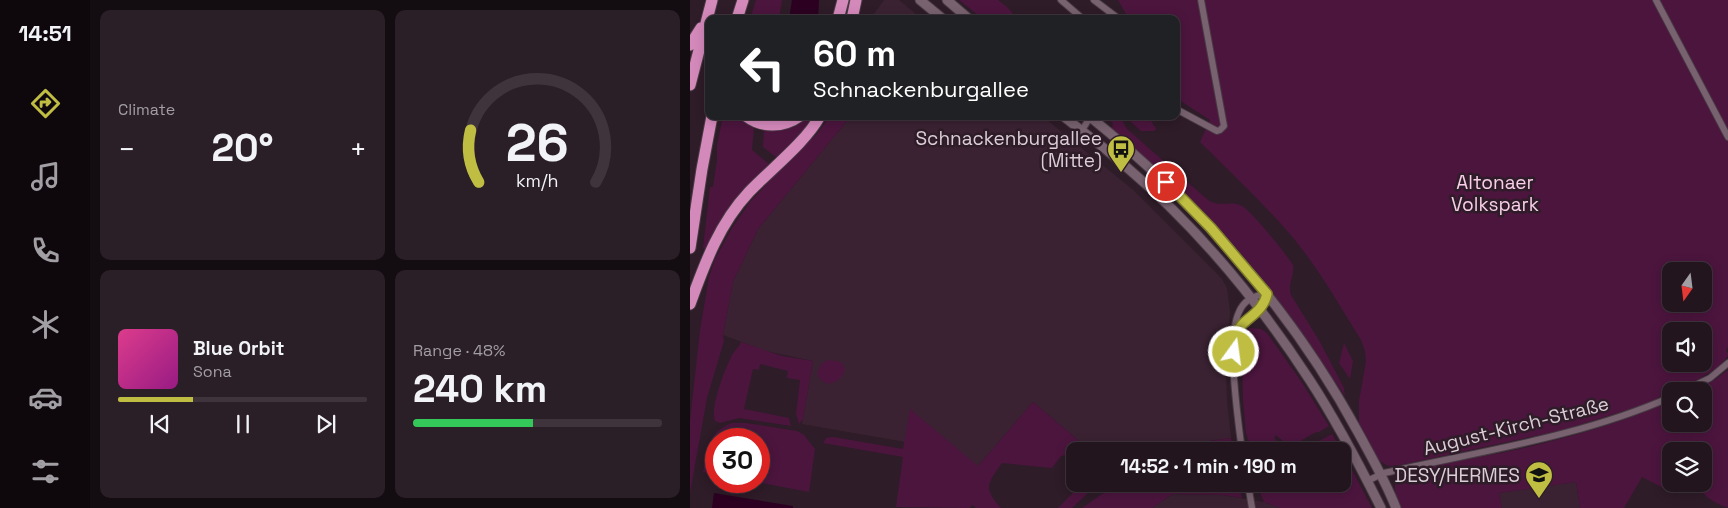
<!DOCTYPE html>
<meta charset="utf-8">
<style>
:root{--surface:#22151e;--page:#2a1e27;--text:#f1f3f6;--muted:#a29fa4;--line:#3f343c;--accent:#bfbe42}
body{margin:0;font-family:"Space Grotesk",sans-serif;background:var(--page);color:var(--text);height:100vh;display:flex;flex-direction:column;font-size:19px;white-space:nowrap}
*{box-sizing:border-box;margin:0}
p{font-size:16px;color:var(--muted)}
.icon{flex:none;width:28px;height:28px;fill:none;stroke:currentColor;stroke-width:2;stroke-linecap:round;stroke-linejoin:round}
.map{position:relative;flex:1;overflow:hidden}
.panel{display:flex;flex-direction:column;gap:10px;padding:10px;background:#130c10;width:600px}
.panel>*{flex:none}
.top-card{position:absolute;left:15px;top:15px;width:475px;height:105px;border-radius:10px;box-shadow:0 2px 12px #0003,0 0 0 1px var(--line);background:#202124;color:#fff;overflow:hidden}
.needle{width:32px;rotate:194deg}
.controls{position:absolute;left:972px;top:262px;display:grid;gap:10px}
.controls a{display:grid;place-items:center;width:50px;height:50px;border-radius:10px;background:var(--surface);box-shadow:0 2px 12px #0003,0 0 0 1px var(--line);font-size:25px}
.speed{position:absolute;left:15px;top:428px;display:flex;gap:10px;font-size:25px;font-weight:700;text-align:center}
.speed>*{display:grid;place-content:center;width:65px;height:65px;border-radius:50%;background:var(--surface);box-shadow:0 2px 12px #0003,0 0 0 1px var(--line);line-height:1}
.speed .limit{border:8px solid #d22;background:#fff;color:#111}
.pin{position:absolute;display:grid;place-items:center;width:42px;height:42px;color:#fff;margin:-21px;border:2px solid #fff;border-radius:50%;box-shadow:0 1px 5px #0007}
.me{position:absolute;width:55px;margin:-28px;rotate:14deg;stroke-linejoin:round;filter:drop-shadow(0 0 4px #0008)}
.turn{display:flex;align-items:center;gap:18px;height:105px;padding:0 25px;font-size:22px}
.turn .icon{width:65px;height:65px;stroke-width:2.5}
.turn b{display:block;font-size:35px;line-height:42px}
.big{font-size:38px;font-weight:700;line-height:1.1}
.panel .widget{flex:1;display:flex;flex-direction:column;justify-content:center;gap:8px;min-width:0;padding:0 18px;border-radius:10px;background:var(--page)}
.panel .dial{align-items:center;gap:0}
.dial svg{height:130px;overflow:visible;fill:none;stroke:var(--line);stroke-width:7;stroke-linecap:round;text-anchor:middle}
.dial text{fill:var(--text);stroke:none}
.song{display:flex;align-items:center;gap:15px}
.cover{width:60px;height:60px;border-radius:8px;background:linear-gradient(135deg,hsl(330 70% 55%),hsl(310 70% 35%))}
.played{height:5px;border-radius:2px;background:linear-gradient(90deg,var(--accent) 30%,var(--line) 30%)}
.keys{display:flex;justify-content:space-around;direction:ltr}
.heat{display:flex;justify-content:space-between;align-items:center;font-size:28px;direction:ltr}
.charge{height:8px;border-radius:4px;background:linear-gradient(90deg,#34c759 48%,var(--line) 0)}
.panel .tiles{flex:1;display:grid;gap:10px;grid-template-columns:repeat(2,1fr)}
.trip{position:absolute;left:376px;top:442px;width:285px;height:50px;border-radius:10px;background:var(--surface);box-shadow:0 2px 12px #0003,0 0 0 1px var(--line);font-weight:700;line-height:50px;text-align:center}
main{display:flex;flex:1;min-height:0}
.dock{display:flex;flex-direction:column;width:90px;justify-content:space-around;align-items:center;background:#0e080c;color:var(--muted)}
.dock .icon{width:35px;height:35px}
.dock .current{color:var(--accent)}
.dock b{font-size:22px;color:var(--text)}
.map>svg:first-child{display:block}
</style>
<main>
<nav class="dock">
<b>14:51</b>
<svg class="icon current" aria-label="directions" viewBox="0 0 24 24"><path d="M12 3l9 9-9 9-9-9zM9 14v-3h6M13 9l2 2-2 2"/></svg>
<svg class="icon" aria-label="music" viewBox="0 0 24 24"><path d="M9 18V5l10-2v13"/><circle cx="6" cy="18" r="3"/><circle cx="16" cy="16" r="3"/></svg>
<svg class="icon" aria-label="phone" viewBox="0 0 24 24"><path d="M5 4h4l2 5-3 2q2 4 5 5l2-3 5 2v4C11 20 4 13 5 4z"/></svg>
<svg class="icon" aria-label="climate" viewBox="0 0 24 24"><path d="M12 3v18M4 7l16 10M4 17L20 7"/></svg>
<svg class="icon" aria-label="car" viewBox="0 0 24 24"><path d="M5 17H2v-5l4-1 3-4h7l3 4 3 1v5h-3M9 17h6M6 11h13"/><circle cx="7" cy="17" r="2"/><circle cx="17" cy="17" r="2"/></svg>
<svg class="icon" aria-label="filters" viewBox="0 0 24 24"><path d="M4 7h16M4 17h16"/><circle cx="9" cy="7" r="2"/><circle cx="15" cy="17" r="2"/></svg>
</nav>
<section class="panel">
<div class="tiles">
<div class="widget"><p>Climate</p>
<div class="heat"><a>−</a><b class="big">20°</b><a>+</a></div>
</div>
<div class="widget dial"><svg viewBox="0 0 100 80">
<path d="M14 69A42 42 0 1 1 86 69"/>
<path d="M14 69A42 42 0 0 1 9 37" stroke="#bfbe42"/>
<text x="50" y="56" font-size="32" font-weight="700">26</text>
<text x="50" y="72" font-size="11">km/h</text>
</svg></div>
<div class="widget">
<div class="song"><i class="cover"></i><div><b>Blue Orbit</b><p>Sona</p></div></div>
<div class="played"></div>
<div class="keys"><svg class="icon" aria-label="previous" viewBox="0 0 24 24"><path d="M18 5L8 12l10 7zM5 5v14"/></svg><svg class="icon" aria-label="pause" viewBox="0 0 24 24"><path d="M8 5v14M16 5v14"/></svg><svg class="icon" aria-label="next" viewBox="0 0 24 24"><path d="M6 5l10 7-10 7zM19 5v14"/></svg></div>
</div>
<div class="widget"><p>Range · 48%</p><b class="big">240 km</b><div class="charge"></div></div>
</div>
</section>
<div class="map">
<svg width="1038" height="508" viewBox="0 0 1038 508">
<rect width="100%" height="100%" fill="#2e1c28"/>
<path fill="#3a2232" d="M194,0H209L232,19H180Z
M161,116H352L442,189L532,279L537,288L540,312L536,374L537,400L541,438L445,451H401L343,402L288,466L227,444L112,424L123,361L76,351L33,335L43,282L68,229Z
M886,482L890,508H812L809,493Z
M483,494L532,495L574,502L590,508H462Z"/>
<path fill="#4c153e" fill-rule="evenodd" d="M66,0H92L89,19H60Z
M269,0H308L317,7L328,19H293Z
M428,0H1038V347L1036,351L1038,353V356L1027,368L1009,379L953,405L873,430L710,465L698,466L688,460L669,424V401L676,361L675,351L671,340C651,308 632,274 608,244C579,208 543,175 510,142L520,120L486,98V19H439ZM981,271H1014V304H981ZM981,331H1014V364H981Z
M33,116H47L64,127L62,150L79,164L39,207L28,224L15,249L13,248L20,187H23L27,160V145Z
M117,116H122L113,131L87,158L73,147L74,129L111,121Z
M140,116H161L68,229L43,282L33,335L34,341L17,398L0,493V421L10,330L19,277L25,259L42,228L60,202L97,162L126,135Z
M414,116H434L433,122L437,129L518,200C529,208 541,200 552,206C562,211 596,254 603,265C605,275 597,284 601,295L630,342L654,388L655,396L602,319L573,280L544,246L491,190L422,129L423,123Z
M442,116H458L466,129L464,131H451L441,122Z
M560,328L571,329L577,333L611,381L639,426L629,432H626L603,445L596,444L586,435L584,438L595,449L590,451H563L556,434L553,399L552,344L555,333Z
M51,342L92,356L123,361L113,419L109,424L106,414L110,380L97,378L98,371L70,364L69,370L63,369L54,409L99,418L101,426L49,418L30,423L25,421C20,406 35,369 42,355C45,350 49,347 51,342Z
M654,343L663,361L660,379L649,363Z
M139,360L151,362L155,369C151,383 134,391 127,373L132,363Z
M1038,370V508C1023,502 1015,498 1007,484H1014V451H981V483L977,490L952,477L934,508H890L886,482L809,493L812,508H711C706,495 699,484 713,474C750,463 788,458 825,450C878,438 931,423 981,401V424H1014V391H1002L1026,379Z
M343,402L401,451H385V453L371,456L362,468L312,463C297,484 293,488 311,508H286L283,505L279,508L206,507L213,457L133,443L136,438L143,437L213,449L220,409L288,466Z
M42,423H56L107,431L114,435L125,449L119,492L62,481H69V439H26V474L13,472C18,449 17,432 42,423Z
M642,434L652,451H610Z
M541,438L543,451H445Z
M653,453L682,508H590L574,502L566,484H652Z
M392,484H415L398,493L382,508H368Z
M438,484H549L552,498L532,495L483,494L462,508H392L412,494Z"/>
<path fill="#2c0021" d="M102,0H129L128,19H99Z
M24,493L103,506V508H22Z"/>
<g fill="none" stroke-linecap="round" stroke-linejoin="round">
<g stroke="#483a43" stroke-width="8">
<path id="street" d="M371,0L393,19
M404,0L429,19
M966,0L1038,137
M486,109L527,131L530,130L534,126L511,0
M392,130L401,116
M545,336L553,324L570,310L577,294C565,295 554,300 549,312C536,338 548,420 552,451
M993,391L1020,378L1038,363
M677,481L694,473C791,451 890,437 981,397
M558,484L562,508"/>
</g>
<g stroke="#483a43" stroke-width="11">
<path id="secondary" d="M230,0L253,19
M257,0L279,19
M373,116C393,132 414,147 433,164C505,225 567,299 619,379C646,420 669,464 691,508
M399,116C508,204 602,310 669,434C682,458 696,482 706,508"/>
</g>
<g stroke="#483a43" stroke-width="13">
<path id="highway" d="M47,19L53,0
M148,19L153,0
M162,19L166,0
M0,45L11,28
M0,85L22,0
M56,116C72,128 93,128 110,116
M0,248L12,169L22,116
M0,304C15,263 29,224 59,192C80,170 116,142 130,116"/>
</g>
<use href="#street" stroke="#786270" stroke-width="6"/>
<use href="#secondary" stroke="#786270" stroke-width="9"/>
<use href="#highway" stroke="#d489bb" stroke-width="11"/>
</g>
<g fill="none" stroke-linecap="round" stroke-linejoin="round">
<g stroke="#7c7c2b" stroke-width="12">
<path id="route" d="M476,182L521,228L577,294C572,316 552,317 545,336C543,341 544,348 544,352"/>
</g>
<use href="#route" stroke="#bfbe42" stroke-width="9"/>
</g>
<defs>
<g id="bus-pin" transform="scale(1.4375)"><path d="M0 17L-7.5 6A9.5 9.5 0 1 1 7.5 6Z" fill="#bfbe42" stroke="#2e1c28"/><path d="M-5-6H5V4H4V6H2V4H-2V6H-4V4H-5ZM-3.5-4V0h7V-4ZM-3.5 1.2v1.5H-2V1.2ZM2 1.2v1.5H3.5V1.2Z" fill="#111"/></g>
<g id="university-pin" transform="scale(1.4375)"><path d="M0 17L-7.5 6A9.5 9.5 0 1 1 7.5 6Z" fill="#bfbe42" stroke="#2e1c28"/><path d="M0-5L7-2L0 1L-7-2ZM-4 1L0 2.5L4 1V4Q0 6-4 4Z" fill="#111"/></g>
</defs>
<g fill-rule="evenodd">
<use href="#bus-pin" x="431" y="149"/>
<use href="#university-pin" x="849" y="475"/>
</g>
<g text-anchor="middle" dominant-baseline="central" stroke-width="5" stroke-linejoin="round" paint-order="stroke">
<g font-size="19" fill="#dbced6" stroke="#2e1c28" text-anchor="end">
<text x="412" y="138">Schnackenburgallee<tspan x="412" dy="22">(Mitte)</tspan></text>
<text x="830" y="475">DESY/HERMES</text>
</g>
<g font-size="19" fill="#f8cee9" stroke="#2e1c28">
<text x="805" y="182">Altonaer<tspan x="805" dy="22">Volkspark</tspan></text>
</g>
<g font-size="19" fill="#dbced6" stroke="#2e1c28">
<text transform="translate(826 426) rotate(-14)">August-Kirch-Straße</text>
</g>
</g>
</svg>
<div class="controls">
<a><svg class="needle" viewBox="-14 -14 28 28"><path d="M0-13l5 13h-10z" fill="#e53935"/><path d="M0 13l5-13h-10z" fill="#a29fa4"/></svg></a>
<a><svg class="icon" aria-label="sound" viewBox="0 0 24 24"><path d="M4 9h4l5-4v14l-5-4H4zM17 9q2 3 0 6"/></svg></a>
<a><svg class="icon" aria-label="search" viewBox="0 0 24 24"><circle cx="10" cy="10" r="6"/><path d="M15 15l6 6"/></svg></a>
<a><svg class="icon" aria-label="layers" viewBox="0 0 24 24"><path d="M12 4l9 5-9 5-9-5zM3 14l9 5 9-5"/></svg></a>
</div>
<div class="speed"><div class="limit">30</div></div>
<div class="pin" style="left:476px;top:182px;background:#d93025"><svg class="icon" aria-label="arrive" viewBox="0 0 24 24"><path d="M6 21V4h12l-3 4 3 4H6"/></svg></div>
<svg class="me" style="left:544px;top:352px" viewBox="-20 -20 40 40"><circle r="17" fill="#bfbe42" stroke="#fff" stroke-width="3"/><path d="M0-11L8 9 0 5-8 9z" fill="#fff"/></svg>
<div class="trip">14:52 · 1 min · 190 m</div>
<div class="top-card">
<div class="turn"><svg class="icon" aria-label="left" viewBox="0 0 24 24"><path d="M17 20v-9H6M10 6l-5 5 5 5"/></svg><div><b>60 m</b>Schnackenburgallee</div></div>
</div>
</div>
</main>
